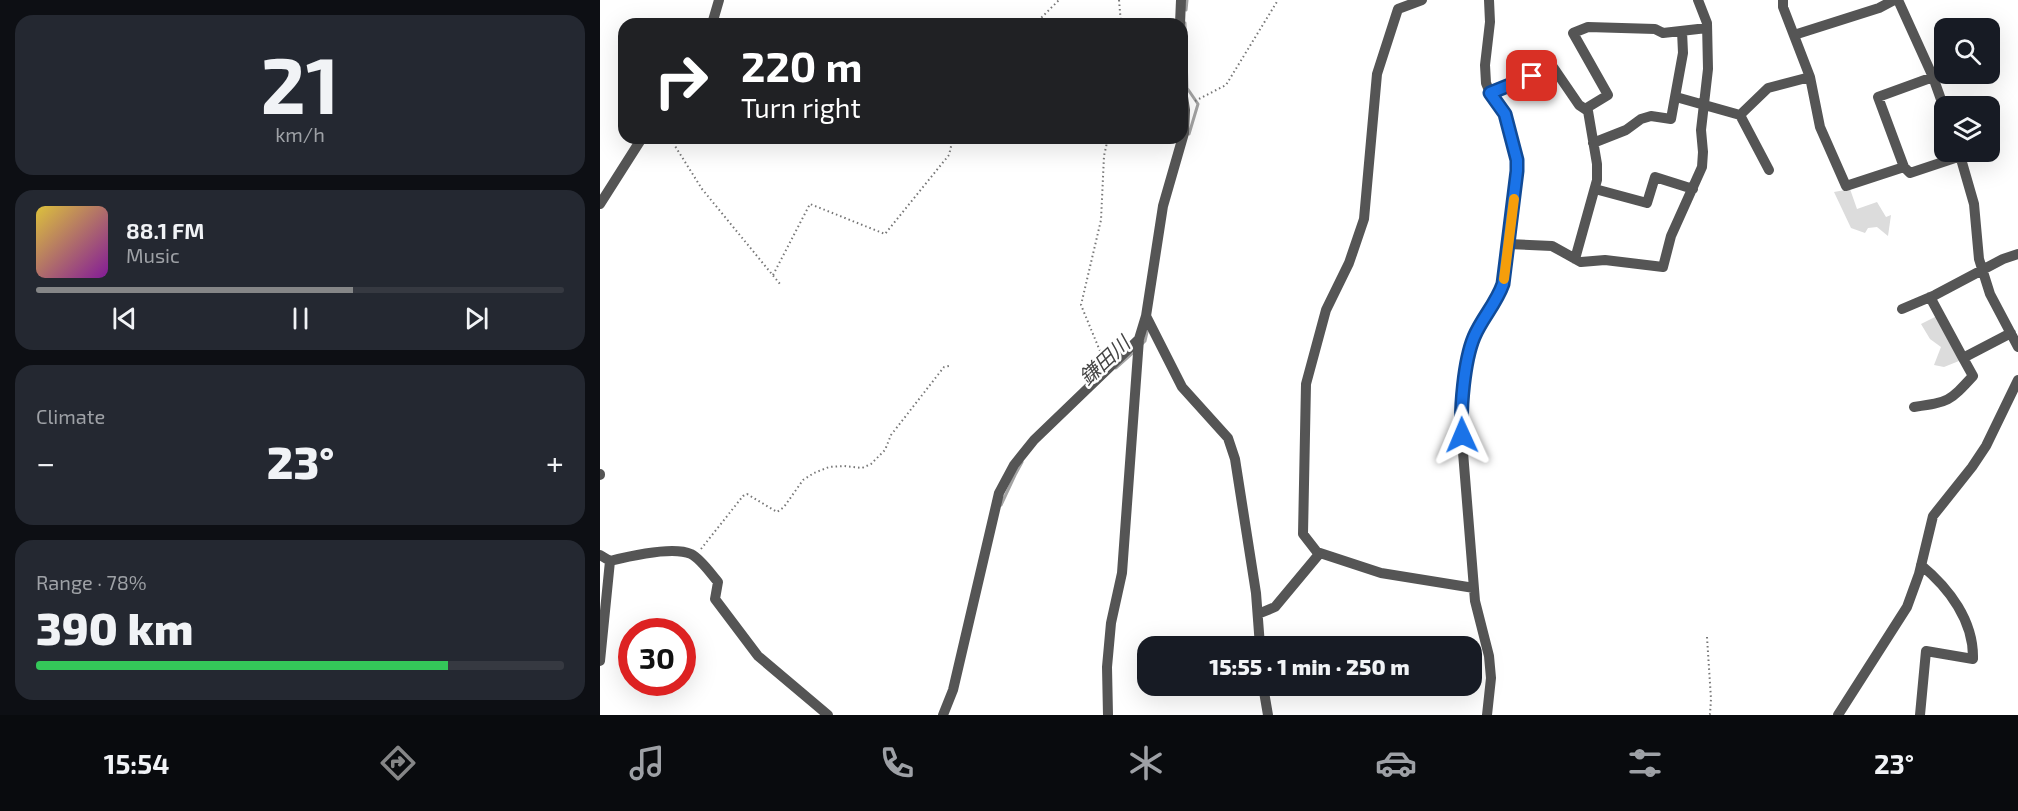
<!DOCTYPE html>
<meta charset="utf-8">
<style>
:root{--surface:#171b24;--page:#242831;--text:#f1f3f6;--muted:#9ea1a6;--line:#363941;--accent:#858687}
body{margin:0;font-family:"Exo 2","Noto Sans JP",sans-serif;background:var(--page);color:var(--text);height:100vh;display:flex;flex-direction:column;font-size:22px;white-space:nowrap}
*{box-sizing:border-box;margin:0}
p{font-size:20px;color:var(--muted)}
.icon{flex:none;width:33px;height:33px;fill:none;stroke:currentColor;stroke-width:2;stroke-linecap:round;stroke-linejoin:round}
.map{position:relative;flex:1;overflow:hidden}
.panel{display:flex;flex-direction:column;gap:15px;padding:15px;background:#0d0f14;width:600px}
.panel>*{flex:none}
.guide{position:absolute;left:18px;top:18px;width:570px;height:126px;border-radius:18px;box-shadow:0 6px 24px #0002;background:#202124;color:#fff;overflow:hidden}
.tools{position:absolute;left:1334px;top:18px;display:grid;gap:12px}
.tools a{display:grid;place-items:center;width:66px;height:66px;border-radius:12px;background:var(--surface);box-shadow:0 6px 24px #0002;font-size:30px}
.speed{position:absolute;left:18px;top:618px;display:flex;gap:12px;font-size:30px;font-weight:700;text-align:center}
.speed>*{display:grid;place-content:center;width:78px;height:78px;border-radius:50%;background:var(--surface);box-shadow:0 6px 24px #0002;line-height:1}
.speed .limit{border:9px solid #d22;background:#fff;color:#111}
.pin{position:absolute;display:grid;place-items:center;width:51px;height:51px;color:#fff;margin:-26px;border-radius:12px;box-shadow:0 3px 9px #0006}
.me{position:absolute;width:66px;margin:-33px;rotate:359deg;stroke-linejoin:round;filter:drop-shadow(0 0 4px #0008)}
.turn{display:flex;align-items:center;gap:21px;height:126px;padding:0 24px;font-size:27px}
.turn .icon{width:78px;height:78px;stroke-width:2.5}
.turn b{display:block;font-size:42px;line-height:51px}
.big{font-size:45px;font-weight:800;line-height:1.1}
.panel .tile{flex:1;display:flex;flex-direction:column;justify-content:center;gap:9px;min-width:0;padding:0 21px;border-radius:18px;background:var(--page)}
.panel .dial{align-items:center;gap:0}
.dial b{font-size:78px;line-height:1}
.song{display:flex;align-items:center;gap:18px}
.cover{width:72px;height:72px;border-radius:9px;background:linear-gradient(135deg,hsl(50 70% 55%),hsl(290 70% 35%))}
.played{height:6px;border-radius:3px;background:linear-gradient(90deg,var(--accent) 60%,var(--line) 60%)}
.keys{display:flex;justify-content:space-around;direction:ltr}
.heat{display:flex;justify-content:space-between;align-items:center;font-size:33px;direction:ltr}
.charge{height:9px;border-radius:4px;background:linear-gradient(90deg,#34c759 78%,var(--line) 0)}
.trip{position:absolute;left:537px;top:636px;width:345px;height:60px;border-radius:18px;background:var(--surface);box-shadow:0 6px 24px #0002;font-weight:800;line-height:60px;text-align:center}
.dock{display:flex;height:96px;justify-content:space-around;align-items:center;background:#090b0e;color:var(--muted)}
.dock .icon{width:42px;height:42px}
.dock .active{color:var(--accent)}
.dock b{font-size:27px;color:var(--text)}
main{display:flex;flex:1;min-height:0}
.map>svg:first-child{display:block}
</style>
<main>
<section class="panel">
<div class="tile dial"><b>21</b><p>km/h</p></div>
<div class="tile">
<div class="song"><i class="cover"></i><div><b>88.1 FM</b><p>Music</p></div></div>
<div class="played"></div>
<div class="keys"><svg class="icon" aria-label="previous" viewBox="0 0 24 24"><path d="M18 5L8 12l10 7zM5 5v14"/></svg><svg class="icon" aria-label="pause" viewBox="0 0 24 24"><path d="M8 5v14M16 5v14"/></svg><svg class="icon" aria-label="next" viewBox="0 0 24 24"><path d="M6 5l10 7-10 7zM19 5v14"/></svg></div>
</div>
<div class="tile"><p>Climate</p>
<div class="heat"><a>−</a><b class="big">23°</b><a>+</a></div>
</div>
<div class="tile"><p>Range · 78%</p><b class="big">390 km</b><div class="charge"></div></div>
</section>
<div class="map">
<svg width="1418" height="715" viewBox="0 0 1418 715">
<rect width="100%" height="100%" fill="#fff"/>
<path fill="#dcdcdc" d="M1250,189L1257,209L1277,202L1286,217L1291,215L1288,236L1277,227L1268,228L1265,233L1251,228L1234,192Z
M1337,316L1364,359L1344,367L1334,365L1341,347L1330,339L1321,324Z"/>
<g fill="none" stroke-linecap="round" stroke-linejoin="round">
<path stroke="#a3a3a3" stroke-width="3" d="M586,10L587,0
M585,23L587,88L598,104L589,134
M542,344L545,341L548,328
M516,368L535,351
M401,505L415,475L422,462"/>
<path stroke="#777" stroke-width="2" stroke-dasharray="1.5 3" stroke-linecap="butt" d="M519,0L521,24
M435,24L459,0
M595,101L626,85L678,0
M77,138L75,146L102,189L180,284
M173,275L210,204L285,234L349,155L353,138
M502,360L500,351L481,305L501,220L504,156L508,138
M101,549L143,496L147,494L177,512L184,507L203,480L214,473L229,467L244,466L262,468L271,464L285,450L291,435L344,367L349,366
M1107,637L1111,699L1110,714L1108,715"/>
<path stroke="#555" stroke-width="10" d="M822,0L798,9L777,74L764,219L749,263L726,310L706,384L703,534L717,552L781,573L874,588
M1183,0V7L1210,77L1220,127L1246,186L1304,167
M1298,0L1333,77L1344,108
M112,24L119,0
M580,24L581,0
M1194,35L1279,8L1294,0
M1333,77L1278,97L1304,167L1310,173L1361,156
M890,93L953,67L979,105L988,111L997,164V180L975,259
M1076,97L1140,115L1168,88L1210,77
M985,109L1008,95L973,33L988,27L1055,29L1063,33L1107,28
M1140,115L1169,170
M993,143L1026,130L1041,119L1051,116L1071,119L1083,53L1082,31
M1359,152L1374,204L1379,259L1390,294L1418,347
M995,189L1047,203L1055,177L1093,189
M0,204L42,138
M908,244L952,246L981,262L1005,260L1063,267L1071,236L1102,167L1103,152L1101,130L1108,69L1107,23L1098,0
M1330,297L1363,358L1411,333
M1302,309L1335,295L1403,259L1418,254
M546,316L582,387L628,438L635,459L656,593L660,646
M1314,407C1349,402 1349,402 1373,376L1363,358
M0,474V475
M0,555L10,561C30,556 73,546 91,554C101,559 111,574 118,582L115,599L158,656L228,715
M658,614L675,607L720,553
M0,661L10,561
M663,686L668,715
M343,715L353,690L399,493L414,465L434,440L539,339L546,316L563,206L584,133L585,110L582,90
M508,715L507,667L511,623L522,573L539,339
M887,715L891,678L889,656L875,601L860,415C863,393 865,357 874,337C882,318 896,304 903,284L917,160L905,114L891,95L886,83L885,65L890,22L889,0
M1238,715L1307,607L1319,574L1333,516L1372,467L1386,446L1418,380
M1320,715L1326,651L1373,659C1374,621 1349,588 1321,565"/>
</g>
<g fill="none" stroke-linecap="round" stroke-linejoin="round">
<g stroke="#114b97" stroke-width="15">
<path id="route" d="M862,435C860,409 864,361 874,337C882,318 896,304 903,284L917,171V160L905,114L890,93L932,76"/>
</g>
<use href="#route" stroke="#1a73e8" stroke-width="10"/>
<path stroke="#f59e0b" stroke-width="10" d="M904,279L914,199"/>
</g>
<g text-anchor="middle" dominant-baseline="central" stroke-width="5" stroke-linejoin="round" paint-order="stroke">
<g font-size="20" font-style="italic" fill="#444" stroke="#fff">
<text transform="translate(504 360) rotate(-43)">鎌田川</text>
</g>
</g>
</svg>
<div class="tools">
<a><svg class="icon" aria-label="search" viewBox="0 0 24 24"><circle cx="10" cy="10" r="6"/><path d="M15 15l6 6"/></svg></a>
<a><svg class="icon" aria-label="layers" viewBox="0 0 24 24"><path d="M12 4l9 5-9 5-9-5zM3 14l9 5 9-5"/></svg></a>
</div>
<div class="speed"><div class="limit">30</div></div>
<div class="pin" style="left:932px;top:76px;background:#d93025"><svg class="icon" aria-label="arrive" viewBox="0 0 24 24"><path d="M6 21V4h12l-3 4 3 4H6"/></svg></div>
<svg class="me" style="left:862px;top:435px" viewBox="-20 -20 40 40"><path d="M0-17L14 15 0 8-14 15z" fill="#1a73e8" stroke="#fff" stroke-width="4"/></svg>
<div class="trip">15:55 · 1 min · 250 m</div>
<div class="guide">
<div class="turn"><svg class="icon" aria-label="right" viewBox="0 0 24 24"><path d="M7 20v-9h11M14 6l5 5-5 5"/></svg><div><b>220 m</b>Turn right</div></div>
</div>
</div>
</main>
<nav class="dock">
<b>15:54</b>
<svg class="icon active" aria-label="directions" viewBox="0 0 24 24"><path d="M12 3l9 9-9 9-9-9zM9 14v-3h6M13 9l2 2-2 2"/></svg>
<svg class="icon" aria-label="music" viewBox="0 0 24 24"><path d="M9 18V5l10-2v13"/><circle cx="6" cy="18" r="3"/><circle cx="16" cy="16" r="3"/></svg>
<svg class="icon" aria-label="phone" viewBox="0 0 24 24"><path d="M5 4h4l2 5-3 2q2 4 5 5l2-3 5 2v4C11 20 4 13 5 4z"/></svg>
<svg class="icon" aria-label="climate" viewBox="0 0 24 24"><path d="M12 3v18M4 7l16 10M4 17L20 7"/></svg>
<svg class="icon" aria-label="car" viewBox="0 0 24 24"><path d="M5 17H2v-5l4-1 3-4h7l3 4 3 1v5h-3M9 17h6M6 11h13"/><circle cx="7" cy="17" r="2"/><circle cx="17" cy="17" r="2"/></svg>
<svg class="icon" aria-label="filters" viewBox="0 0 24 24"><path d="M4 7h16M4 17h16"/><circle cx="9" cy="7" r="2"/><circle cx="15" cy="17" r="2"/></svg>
<b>23°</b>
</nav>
